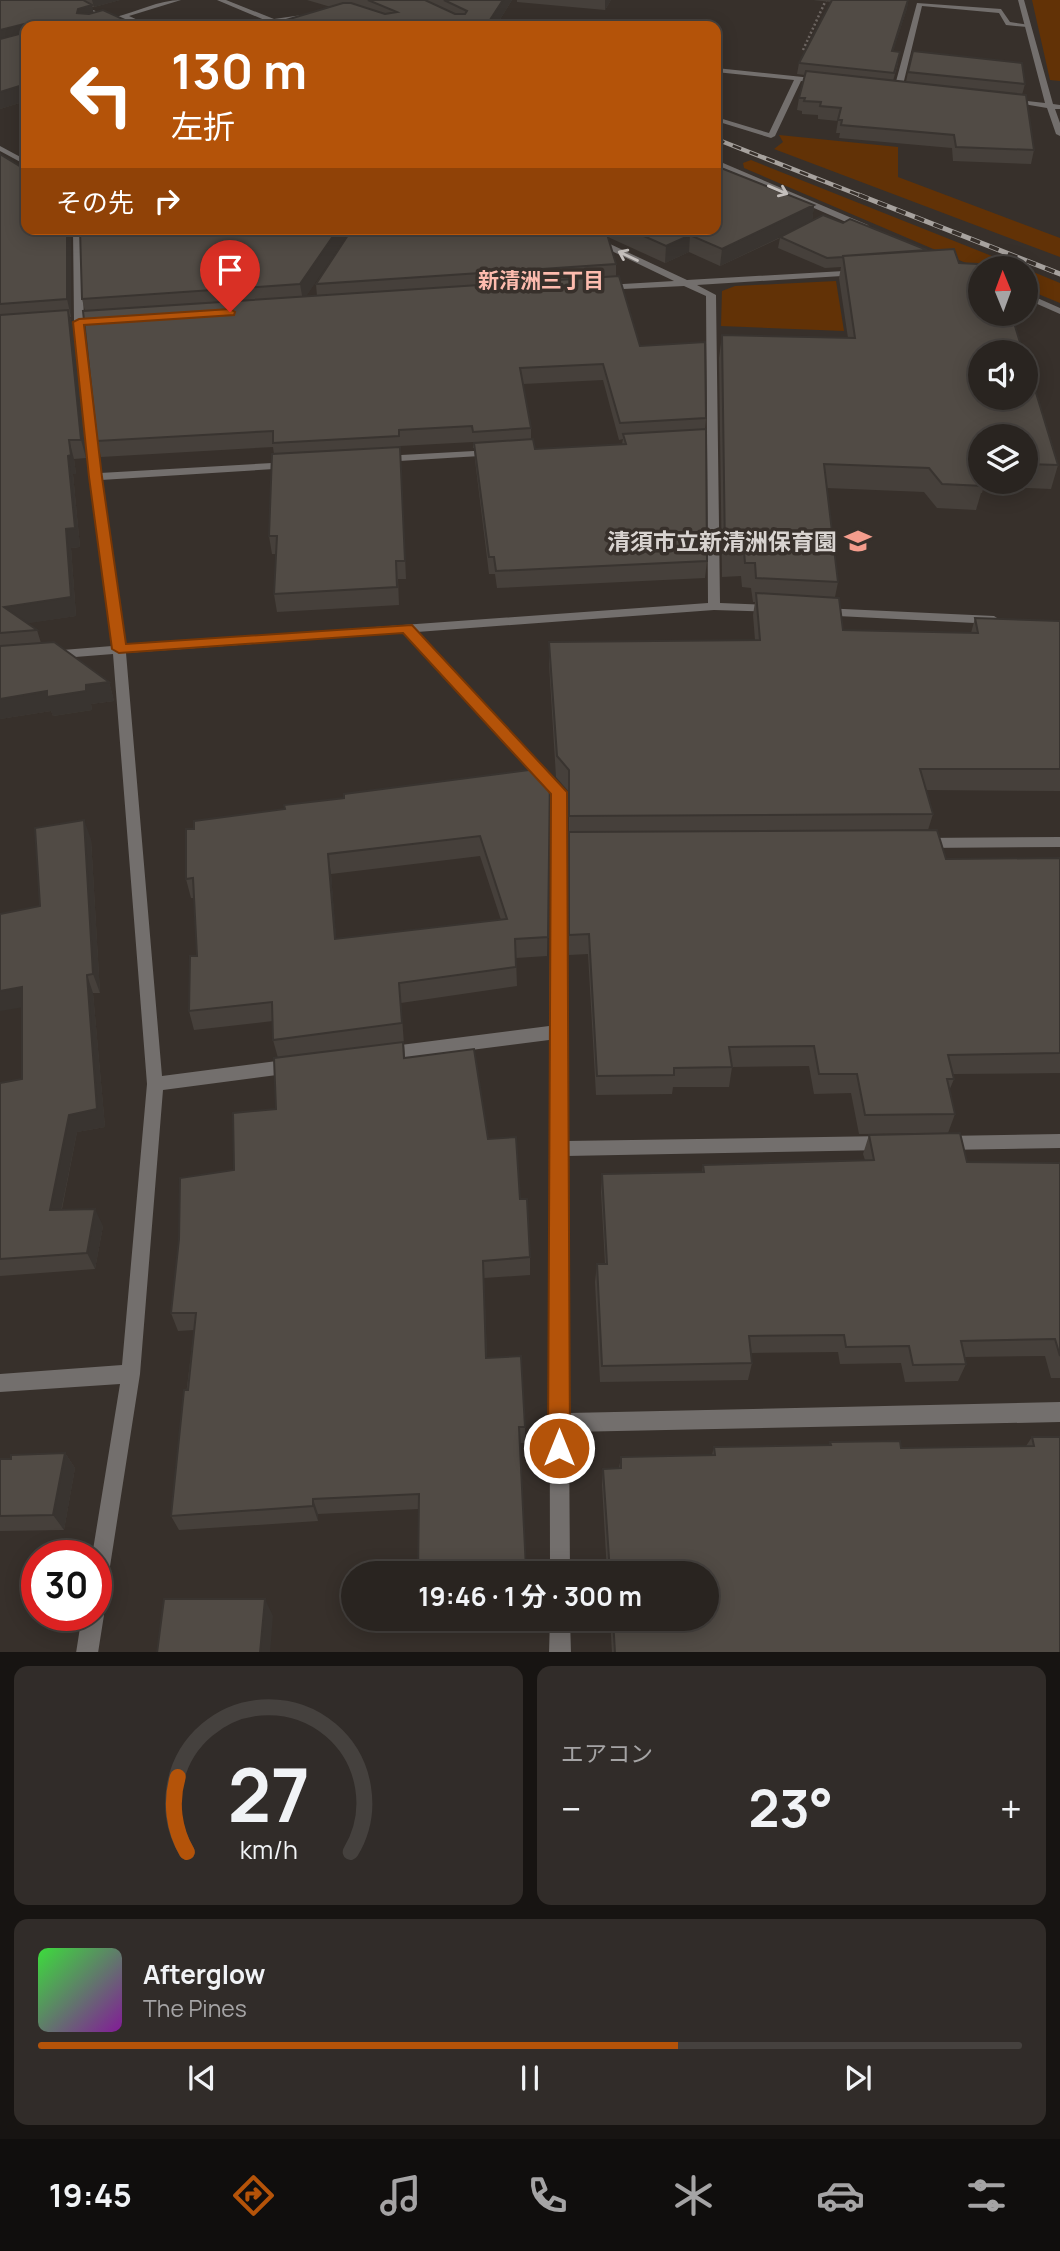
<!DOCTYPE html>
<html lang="ja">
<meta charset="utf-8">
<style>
:root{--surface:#292420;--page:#312c29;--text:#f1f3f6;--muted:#a5a4a5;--line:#45413e;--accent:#b45309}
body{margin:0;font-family:Manrope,"Noto Sans JP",sans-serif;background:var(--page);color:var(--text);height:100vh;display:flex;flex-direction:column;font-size:26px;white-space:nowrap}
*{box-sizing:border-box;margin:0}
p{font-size:23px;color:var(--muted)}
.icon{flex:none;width:38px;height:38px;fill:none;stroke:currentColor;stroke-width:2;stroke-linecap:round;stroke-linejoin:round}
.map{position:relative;height:1652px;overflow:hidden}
.drawer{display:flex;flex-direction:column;gap:14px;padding:14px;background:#171412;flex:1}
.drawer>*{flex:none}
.banner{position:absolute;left:21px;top:21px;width:700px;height:214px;border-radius:14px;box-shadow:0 4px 18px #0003,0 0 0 2px var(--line);background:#b45309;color:#fff;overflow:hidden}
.needle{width:46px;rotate:359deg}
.fabs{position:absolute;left:968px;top:256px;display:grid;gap:14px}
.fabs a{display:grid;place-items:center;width:70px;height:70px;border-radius:50%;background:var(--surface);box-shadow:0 4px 18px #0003,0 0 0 2px var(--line);font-size:35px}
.speed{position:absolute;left:21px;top:1540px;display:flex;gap:14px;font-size:35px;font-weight:700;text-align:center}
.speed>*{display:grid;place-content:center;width:91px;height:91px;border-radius:50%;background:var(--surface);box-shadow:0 4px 18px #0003,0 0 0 2px var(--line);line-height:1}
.speed .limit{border:10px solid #d22;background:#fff;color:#111}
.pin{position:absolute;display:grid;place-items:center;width:60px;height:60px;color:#fff;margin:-72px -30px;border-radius:50% 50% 50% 0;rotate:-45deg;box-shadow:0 0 7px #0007}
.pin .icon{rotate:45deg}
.me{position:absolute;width:77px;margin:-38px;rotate:0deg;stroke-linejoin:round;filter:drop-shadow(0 0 5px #0008)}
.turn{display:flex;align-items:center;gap:24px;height:147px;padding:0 35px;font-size:32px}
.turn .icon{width:91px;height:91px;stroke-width:2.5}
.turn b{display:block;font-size:49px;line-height:60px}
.then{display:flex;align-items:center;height:66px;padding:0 35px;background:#0003;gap:14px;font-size:26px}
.big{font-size:52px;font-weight:700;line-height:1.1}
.drawer .tile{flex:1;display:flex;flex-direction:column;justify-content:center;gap:10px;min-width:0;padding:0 24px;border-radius:14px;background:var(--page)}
.drawer .dial{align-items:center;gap:0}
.dial svg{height:182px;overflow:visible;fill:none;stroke:var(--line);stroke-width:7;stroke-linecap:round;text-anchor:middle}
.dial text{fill:var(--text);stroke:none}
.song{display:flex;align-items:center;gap:21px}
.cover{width:84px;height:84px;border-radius:10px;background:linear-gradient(135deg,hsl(120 70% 55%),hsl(290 70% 35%))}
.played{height:7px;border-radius:4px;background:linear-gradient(90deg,var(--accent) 65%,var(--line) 65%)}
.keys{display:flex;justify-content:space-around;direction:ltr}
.heat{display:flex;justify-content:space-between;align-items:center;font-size:38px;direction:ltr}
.drawer .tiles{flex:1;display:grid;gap:14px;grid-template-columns:1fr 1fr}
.tile:last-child{grid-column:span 2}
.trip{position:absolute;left:341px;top:1561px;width:378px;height:70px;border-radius:35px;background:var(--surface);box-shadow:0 4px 18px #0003,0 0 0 2px var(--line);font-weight:700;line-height:70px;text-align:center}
.dock{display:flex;height:112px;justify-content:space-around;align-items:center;background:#100e0d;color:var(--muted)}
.dock .icon{width:49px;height:49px}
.dock .on{color:var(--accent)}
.dock b{font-size:32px;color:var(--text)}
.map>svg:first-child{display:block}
</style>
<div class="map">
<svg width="1060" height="1653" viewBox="0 0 1060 1653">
<rect width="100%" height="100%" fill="#37302b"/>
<path fill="#623206" d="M1032,0H1060V81L1050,80Z
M779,135L898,147V177L1060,238V257L774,149L783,142Z
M751,160L1022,268L980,269L744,168L743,163Z
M1026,269L1060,283V303L1026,289Z
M836,281L844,331L721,326L722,291L735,286Z"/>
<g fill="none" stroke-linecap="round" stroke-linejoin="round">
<path stroke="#6c6561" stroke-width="2.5" stroke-dasharray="2 2.5" stroke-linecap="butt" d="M803,50L826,0"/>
<path fill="#736f6d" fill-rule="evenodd" d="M917,3L1001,9L1010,22L1030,25L1027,27L1006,25L999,13L922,6L902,89L898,91L894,89Z"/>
<path fill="#736f6d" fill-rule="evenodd" d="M63,0C79,0 106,19 116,17C136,12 159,0 181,0L129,16L151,26H143L129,20H109Z
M217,0H226L274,19L309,14L312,16L254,26L267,21Z
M1018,0H1024L1053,104L1060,105V109H1055L1060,123V136L1056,134L1047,108L1005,101L1009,99L1045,103Z
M716,68L822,79L826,81L822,83L801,81L775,136L771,138L716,121V117L769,133L794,80L716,72Z
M0,146L26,160V165L0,151Z
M716,160L868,225L869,227L862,229L716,165Z
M73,229H81L84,322L100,473L290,462L295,465L290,468L101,480L125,645L708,603L707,443L687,444L682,441L687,438L707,437L706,296L684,286L603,290L601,288L606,285L674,281L566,229H578L687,280L861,270L863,272L858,275L697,285L716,295L720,603L774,605L780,609L778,612L714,610L417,632L566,792V1141L885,1136L891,1138L893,1143L891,1148L885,1150L566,1156L569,1413L1060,1402V1422L569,1432L570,1573H550L549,1040L385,1061L379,1059L377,1054L379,1049L385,1047L549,1026L552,793L404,633L126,653L162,1076L292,1059L298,1061L300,1066L298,1071L292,1073L163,1090L140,1374L106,1592L103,1599L96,1602V1556H92L120,1384L0,1392V1374L122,1365L147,1084L113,654L50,659L44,655L50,651L112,646L90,477L74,322Z
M1026,293L1060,308V314L1026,299Z
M492,450L497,453L496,455L383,462L378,459L383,456Z
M822,608L994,616L1000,620L994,624L818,615L816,612Z
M1060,837V847L921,848L914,843L921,838Z
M1060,1134V1148L944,1150L938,1148L936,1143L938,1138L944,1136Z
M96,1606L100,1608L104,1615L98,1653H76L82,1615H96Z
M550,1619H570L571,1653H549Z"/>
<g stroke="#a7a29e" stroke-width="4.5">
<path id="rail-far1" d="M716,139L864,197"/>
</g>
<g stroke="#a7a29e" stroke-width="5">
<path id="rail" d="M859,195L1060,274"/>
</g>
<use href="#rail-far1" stroke="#37302b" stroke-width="2.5" stroke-dasharray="9" stroke-linecap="butt"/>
<use href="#rail" stroke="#37302b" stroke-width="3.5" stroke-dasharray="10" stroke-linecap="butt"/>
</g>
<path fill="#46403b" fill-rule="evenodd" d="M0,0H120L94,7H92L93,13L138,26H26V101L0,109Z
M307,0H512L496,26H266L331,7Z
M517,0H611L605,10L517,2Z
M813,0H908L907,8L893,51L898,63L893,81L906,82L908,72L1025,84L1022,95L1034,150L1031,164L953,161L952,148L839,138L840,133H836L838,121L818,119V115L802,114V111L797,110L799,98L805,75L797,74L799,63L831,2Z
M0,154L26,229H71V317H70L73,328L86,458L74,459L76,474H73L80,547L71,548L76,616L27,623L37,630L41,643L109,682L114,701L91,704L92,710L53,716L51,711L0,719Z
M814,205L812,221L843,223L959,263L1058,465L1051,489L984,486L982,493H981L976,510L937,508L924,492L827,488L838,582L835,597L843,630L971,633L975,618L1060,621V791L926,790L933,814L928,830L946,859L1060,858V1073L953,1074L954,1079L949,1091L955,1114L948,1133L859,1134L851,1093L814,1094L809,1066L732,1067L729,1087H673L672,1094L596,1095L588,954L569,955V792L556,777L549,664V642L755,640L753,615L755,602H753L751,588L742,587L741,576L722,577L719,358L722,335L848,338L839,278L841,267L825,268L778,248L780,238L720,266L689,252L665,263L608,237L616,264V276L640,346L706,418L705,429L707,561L705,578L497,588L495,574H489L475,460L474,448H473V442L400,446L406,579H398L399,605L277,612L274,594L276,554H272L269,536L274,454L273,447L101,457L97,441L85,311L82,299L351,229L306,296H317L316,284L352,229H716ZM603,380L619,440L623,439L622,444L535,449L531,440V428L523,384ZM980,436H1026V481H980Z
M550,774L547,956L516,958L517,986L401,1003L405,1058L488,1139L520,1199L530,1257V1275L484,1278L487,1358L525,1427V1443H520L526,1573H418L419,1509L318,1514V1521L179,1530L171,1516L194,1330L178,1331L171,1313L234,1170L276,1109L278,1058L273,1040V1021L194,1030L189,1011L197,956L194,898H191L186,879ZM480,856L501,920L336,939L331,874Z
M91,839L100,993H93L105,1127L77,1132L62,1209L103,1226L95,1269L0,1276V1083L22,1079V1007L40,906Z
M869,1135L967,1162L1060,1163V1378H1051L1045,1356L965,1357L966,1364L958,1381L905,1382L901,1363L840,1364L838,1352L751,1353L752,1363L748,1380L600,1382L595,1282L597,1264H605L601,1192L602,1174L702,1172L703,1165L865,1160L863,1154Z
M1032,1437H1060V1653H612L610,1619H707V1573H607L602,1485L603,1469L619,1468L621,1457L712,1455L714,1447L829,1445L830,1442L901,1448L1026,1446Z
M65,1453L75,1468L64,1530L0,1531V1459Z"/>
<path fill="#393430" d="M92,0H120L94,7Z
M503,0H512L496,26H486Z
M605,0H611L605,10Z
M908,0L907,8L890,62L892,51Z
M92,5L95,19L77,13L78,9Z
M24,24L26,33L0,46V30Z
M26,84V101L0,109V92Z
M814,205L812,222L720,266L722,249Z
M67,229H71V317L67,299Z
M338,229H351L303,301L300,284Z
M690,235L689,252L665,263L666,246Z
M68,310L73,328L86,458L81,440Z
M69,440L74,459L76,474H73L80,547L71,548L76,616L10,626L4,607L66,529Z
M109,682L114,701L91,704L92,710L53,716L51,711L0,719V699Z
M84,820L91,839L100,993L93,974Z
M328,854L331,874L338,958L335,939Z
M87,975L93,993L105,1127L77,1132L58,1226L50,1210Z
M22,987L30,1006L0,1011V991Z
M95,1209L103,1226L95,1269L87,1253Z
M65,1453L75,1468L64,1530L53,1515Z
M313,1499L318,1514V1521L313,1506Z
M265,1599L273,1616L270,1653H260Z"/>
<path fill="#514b45" stroke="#393430" stroke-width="2" fill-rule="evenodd" d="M0,0H83L92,5L78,9L77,13L89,14L103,10L138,26H26V84L0,92V39L23,33L24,24L0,30Z
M368,0H425L455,14H465L467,11L444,0H503L486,26H266L343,3H351L385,14L397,12Z
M832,0H908L892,51L900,52L894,73L799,63Z
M913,51L1022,63L1025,84L908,72Z
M806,71L1026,95L1034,150L956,147L954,135L841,125L842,120H838L841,108L820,106L821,102L804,101L805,98H799Z
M0,154L26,170V229H67V299L0,304Z
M716,166L814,205L722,249L690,235L666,246L628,229H716Z
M823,215L843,223L850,219L927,250L843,256V257L827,258L780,237Z
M80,229H338L300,284L82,299Z
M352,229H596L607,234L616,264L316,284Z
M954,249L959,263L978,264L989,268H980V313H1011L1023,352H980V397H1026V360L1058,465L1026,464V436H980V469H979L980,481H981L983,486L942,484L929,468L824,464L838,582L756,578L755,563H745L744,551L725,553L722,335L855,338L843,256Z
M619,276L640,346L705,342L706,418L620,423L603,364L520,368L531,428L473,432L472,426L399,430V436L273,443V431L97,441L83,311Z
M68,310L81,440H69L71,455L68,456L75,528L66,529L71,597L4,607L37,630L0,633V315Z
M706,429L707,561L496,571L494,557H489L474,443L533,439L535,449L626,444L623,434Z
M400,447L405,561H396L397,587L274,594L277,536H269L272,454Z
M756,593L839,598L843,630L978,633L975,618L1060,621V769H920L933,814L569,816V770L557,756L549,642L760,640Z
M54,642L109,682L86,685V691L47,697V691L0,699V646Z
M544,768L550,774L548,937L515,939L516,967L399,983L402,1023L273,1040L272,1002L189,1011L190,956H197L193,878L186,879V829H194V821L285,809L284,805L344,798V794ZM480,836L507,919L335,939L328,854Z
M84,820L93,974L87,975L97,1109L69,1115L50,1210L95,1209L87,1253L0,1259V1083L22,1079V987L0,991V914L40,906L35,828Z
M937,830L946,859L1060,858V1053L948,1055L954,1079H947L955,1114L865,1115L857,1074H819L814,1046L729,1047L732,1067L674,1068V1075L597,1076L589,934L569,935V832Z
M403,1042L404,1058L474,1049L488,1139L516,1137L520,1199H527L530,1257L483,1261L486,1358L521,1356L525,1427H519L526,1569L490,1571V1573H418L419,1494L313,1499V1506L171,1516L184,1390H188L196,1313H171L179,1239L180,1178L234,1170L233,1113L276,1109L274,1058Z
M960,1133L967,1162L1060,1163V1356L1055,1339L961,1341L966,1364L913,1365L909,1346L846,1347L844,1335L749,1336L752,1363L602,1366L597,1264H607L602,1174L704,1172L703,1165L874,1160L869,1135Z
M1032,1437H1060V1653H615L613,1619H707V1573H610L603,1469L621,1468V1457L715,1455L714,1447L831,1445L830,1442L900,1441L901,1448L1034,1446Z
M65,1453L53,1515L0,1516V1459H11V1455Z
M164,1599H265L260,1653H157Z"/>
<defs><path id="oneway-shaft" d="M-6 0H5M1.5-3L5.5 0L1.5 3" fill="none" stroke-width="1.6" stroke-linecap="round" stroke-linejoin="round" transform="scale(1.75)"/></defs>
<g stroke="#c4bfbc">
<use href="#oneway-shaft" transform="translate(778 190) rotate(23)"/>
<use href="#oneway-shaft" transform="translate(628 256) rotate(-155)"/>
</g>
<path fill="#b45309" stroke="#753606" stroke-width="2" d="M230,309L235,312L234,315L84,325L102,477L126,644L412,625L567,792L570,1448L567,1456L559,1459L551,1456L548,1448L551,794L403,633L119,653L112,649L89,477L73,322L79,319Z"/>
<defs>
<g id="school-bare" transform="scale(2.1)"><path d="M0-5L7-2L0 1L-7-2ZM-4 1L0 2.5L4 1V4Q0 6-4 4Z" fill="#f49d8d" stroke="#37302b" stroke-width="2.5" paint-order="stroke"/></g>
</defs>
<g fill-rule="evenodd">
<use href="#school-bare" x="858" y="541"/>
</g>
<g text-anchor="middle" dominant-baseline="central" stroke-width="7" stroke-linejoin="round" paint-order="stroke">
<g font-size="21" font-weight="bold" fill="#fdbbae" stroke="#37302b">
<text x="541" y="280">新清洲三丁目</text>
</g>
<g font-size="23" font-weight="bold" fill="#d8d3d0" stroke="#37302b" text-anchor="end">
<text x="837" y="541">清須市立新清洲保育園</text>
</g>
</g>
</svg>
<div class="fabs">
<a><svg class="needle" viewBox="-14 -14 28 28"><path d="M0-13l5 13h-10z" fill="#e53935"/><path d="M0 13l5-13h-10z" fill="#a5a4a5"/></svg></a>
<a><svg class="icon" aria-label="sound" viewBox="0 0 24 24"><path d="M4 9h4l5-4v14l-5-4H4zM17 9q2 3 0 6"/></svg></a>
<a><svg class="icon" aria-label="layers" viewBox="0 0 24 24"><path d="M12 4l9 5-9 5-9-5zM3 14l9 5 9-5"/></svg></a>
</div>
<div class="speed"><div class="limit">30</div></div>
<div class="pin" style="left:230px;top:312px;background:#d93025"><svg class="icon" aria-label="arrive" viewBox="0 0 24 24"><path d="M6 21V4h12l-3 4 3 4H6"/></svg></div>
<svg class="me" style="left:559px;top:1448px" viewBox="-20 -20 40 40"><circle r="17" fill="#b45309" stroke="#fff" stroke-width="3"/><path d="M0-11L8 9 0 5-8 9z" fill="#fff"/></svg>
<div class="trip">19:46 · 1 分 · 300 m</div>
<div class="banner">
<div class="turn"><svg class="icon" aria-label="left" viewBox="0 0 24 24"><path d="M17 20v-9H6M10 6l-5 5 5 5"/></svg><div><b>130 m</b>左折</div></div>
<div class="then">その先<svg class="icon" aria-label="right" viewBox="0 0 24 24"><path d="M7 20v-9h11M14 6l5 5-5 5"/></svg></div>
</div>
</div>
<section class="drawer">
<div class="tiles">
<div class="tile dial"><svg viewBox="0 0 100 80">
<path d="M14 69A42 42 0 1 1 86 69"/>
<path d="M14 69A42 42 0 0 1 10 36" stroke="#b45309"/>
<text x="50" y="56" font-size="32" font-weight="700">27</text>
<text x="50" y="72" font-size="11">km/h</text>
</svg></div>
<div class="tile"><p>エアコン</p>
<div class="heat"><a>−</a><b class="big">23°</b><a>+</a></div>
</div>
<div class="tile">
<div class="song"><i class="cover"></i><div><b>Afterglow</b><p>The Pines</p></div></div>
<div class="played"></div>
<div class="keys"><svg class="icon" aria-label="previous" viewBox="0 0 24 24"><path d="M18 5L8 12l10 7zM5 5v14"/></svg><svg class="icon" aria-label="pause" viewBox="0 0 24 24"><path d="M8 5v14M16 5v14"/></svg><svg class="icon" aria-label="next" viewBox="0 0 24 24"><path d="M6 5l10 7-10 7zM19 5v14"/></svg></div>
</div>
</div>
</section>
<nav class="dock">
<b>19:45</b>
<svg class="icon on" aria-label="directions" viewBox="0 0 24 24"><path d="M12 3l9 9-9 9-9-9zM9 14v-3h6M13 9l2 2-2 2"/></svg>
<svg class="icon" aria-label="music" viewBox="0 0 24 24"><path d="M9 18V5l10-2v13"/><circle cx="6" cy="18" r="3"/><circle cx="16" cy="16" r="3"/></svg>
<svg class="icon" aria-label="phone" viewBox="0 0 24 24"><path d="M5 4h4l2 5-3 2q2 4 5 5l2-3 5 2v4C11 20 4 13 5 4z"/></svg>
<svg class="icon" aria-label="climate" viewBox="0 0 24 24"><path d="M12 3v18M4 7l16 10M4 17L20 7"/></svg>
<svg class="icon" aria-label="car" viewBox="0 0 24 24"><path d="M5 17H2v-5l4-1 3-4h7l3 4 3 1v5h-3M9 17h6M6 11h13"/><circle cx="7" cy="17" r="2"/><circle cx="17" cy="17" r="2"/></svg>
<svg class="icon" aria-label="filters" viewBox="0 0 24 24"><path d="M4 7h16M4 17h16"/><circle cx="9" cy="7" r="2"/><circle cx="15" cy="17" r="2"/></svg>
</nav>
